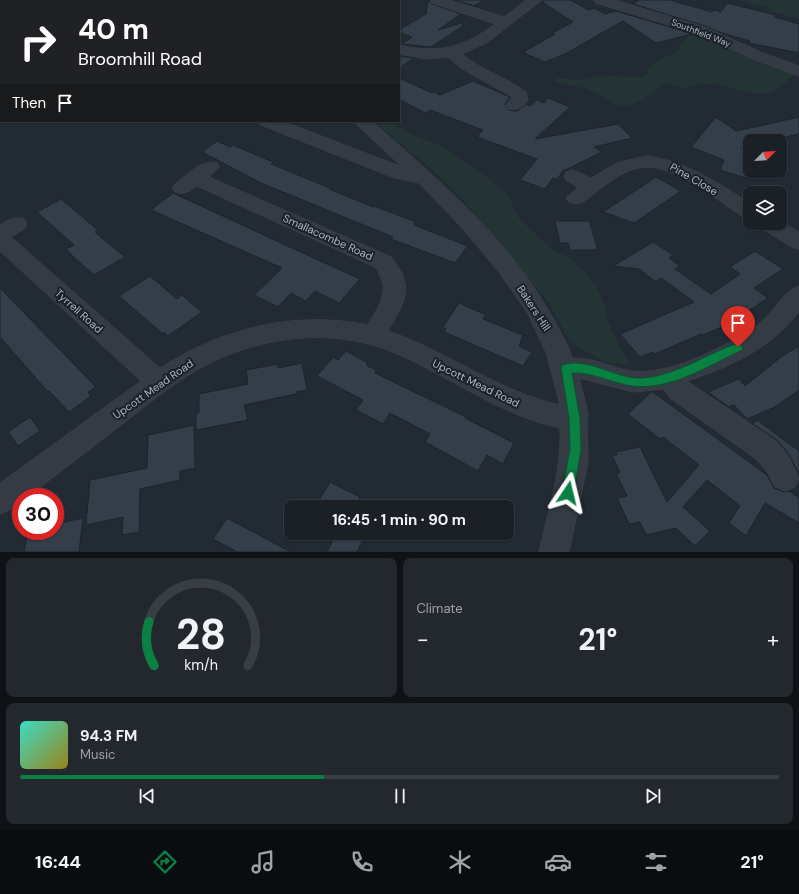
<!DOCTYPE html>
<meta charset="utf-8">
<style>
:root{--surface:#1a2026;--page:#23282e;--text:#f1f3f6;--muted:#9fa3a7;--line:#383e43;--accent:#0b8043}
body{margin:0;font-family:"DM Sans",sans-serif;background:var(--page);color:var(--text);height:100vh;display:flex;flex-direction:column;font-size:15px;white-space:nowrap}
*{box-sizing:border-box;margin:0}
p{font-size:13px;color:var(--muted)}
.icon{flex:none;width:22px;height:22px;fill:none;stroke:currentColor;stroke-width:2;stroke-linecap:round;stroke-linejoin:round}
.map{position:relative;height:552px;overflow:hidden}
.panel{display:flex;flex-direction:column;gap:6px;padding:6px;background:#0e1215;flex:1}
.panel>*{flex:none}
.top-card{position:absolute;left:0px;top:0px;width:400px;height:122px;box-shadow:0 1px 3px #0004,0 0 0 1px var(--line);background:#202124;color:#fff;overflow:hidden}
.needle{width:26px;rotate:66deg}
.buttons{position:absolute;left:743px;top:134px;display:grid;gap:8px}
.buttons a{display:grid;place-items:center;width:44px;height:44px;border-radius:8px;background:var(--surface);box-shadow:0 1px 3px #0004,0 0 0 1px var(--line);font-size:20px}
.speed{position:absolute;left:12px;top:488px;display:flex;gap:8px;font-size:20px;font-weight:700;text-align:center}
.speed>*{display:grid;place-content:center;width:52px;height:52px;border-radius:50%;background:var(--surface);box-shadow:0 1px 3px #0004,0 0 0 1px var(--line);line-height:1}
.speed .limit{border:6px solid #d22;background:#fff;color:#111}
.pin{position:absolute;display:grid;place-items:center;width:34px;height:34px;color:#fff;margin:-41px -17px;border-radius:50% 50% 50% 0;rotate:-45deg;box-shadow:0 0 4px #0007}
.pin .icon{rotate:45deg}
.me{position:absolute;width:44px;margin:-22px;rotate:10deg;stroke-linejoin:round;filter:drop-shadow(0 0 3px #0008)}
.turn{display:flex;align-items:center;gap:14px;height:84px;padding:0 12px;font-size:18px}
.turn .icon{width:52px;height:52px;stroke-width:2.5}
.turn b{display:block;font-size:28px;line-height:34px}
.then{display:flex;align-items:center;height:38px;padding:0 12px;background:#0003;gap:8px;font-size:15px}
.big{font-size:30px;font-weight:700;line-height:1.1}
.panel .widget{flex:1;display:flex;flex-direction:column;justify-content:center;gap:6px;min-width:0;padding:0 14px;border-radius:8px;background:var(--page)}
.panel .dial{align-items:center;gap:0}
.dial svg{height:104px;overflow:visible;fill:none;stroke:var(--line);stroke-width:7;stroke-linecap:round;text-anchor:middle}
.dial text{fill:var(--text);stroke:none}
.song{display:flex;align-items:center;gap:12px}
.cover{width:48px;height:48px;border-radius:6px;background:linear-gradient(135deg,hsl(170 70% 55%),hsl(50 70% 35%))}
.played{height:4px;border-radius:2px;background:linear-gradient(90deg,var(--accent) 40%,var(--line) 40%)}
.keys{display:flex;justify-content:space-around;direction:ltr}
.heat{display:flex;justify-content:space-between;align-items:center;font-size:22px;direction:ltr}
.panel .tiles{flex:1;display:grid;gap:6px;grid-template-columns:1fr 1fr}
.widget:last-child{grid-column:span 2}
.trip{position:absolute;left:284px;top:500px;width:230px;height:40px;border-radius:8px;background:var(--surface);box-shadow:0 1px 3px #0004,0 0 0 1px var(--line);font-weight:700;line-height:40px;text-align:center}
.tabs{display:flex;height:64px;justify-content:space-around;align-items:center;background:#0a0d0f;color:var(--muted)}
.tabs .icon{width:28px;height:28px}
.tabs .selected{color:var(--accent)}
.tabs b{font-size:18px;color:var(--text)}
.map>svg:first-child{display:block}
</style>
<div class="map">
<svg width="799" height="552" viewBox="0 0 799 552">
<rect width="100%" height="100%" fill="#222a33"/>
<path fill="#243334" d="M737,0H799V19L766,10L767,8Z
M693,32L741,55L794,74C760,112 743,84 706,84C699,84 694,87 688,88C682,89 672,85 667,83C653,92 637,107 620,106C611,106 603,96 595,93C581,86 567,84 552,82L558,78L582,80L601,75L644,78L648,73L646,68L660,59L676,52L679,48V45Z
M373,121H390L408,133L443,147L492,181L509,197L518,217L524,223L552,249L569,258L584,271L596,285L605,306L607,319L617,342L631,365L608,363L580,349L566,335L550,305L463,200L428,166Z"/>
<path fill="#343e4a" stroke="#1c232b" d="M428,0L432,4L461,14L438,30L462,23L463,26L431,47L402,44L412,37L399,32V30L426,14Z
M455,0H484L474,6Z
M543,0H571L588,10L594,8L605,14L616,11L693,34L656,43L623,21L565,54L545,62L524,53L526,51H525L555,34L552,33L573,22L542,2Z
M638,0H670L712,12L714,10L721,12L727,3L776,15L775,17L799,24V53L749,43L750,41L722,33L705,26L633,4Z
M399,56L414,58L399,68Z
M399,78L432,93L434,92L440,95L473,81L510,97L505,104L508,110L517,111L527,104L530,106L537,100L544,103L548,98L570,107L535,139L618,124L632,138L594,147L602,152L563,171L557,179L553,178L545,189L520,180L537,159L477,137L483,130L430,110L425,113L399,99Z
M716,117L736,131L799,117V134L768,141H750V145L741,147L750,157V171H762L765,174L753,176L752,180L720,170L724,160L691,147Z
M217,141L230,147L233,145L271,161L273,162L271,164L330,188L329,189L373,207L374,206L416,222L414,225L468,246L455,263L391,239L393,237L261,183L202,152Z
M656,177L681,191L634,223L603,212Z
M173,193L305,254L360,279L339,303L315,291L306,301L291,293L278,307L254,295L282,268L151,210Z
M61,199L98,230L95,232L125,257L94,275L76,259L66,249L74,245L37,212Z
M555,221H589L598,250H570L568,243H560Z
M653,242L673,255L669,258L680,266L675,269L711,294L740,274L730,267L755,251L783,269L754,288L768,298L727,325L703,335L701,334L655,354L653,352L640,357L620,334L694,302L661,278L656,282L639,269L613,266Z
M150,276L177,299L182,295L202,312L168,336L164,332L163,334L119,296Z
M0,288L96,387L88,392L91,396L69,412L49,391L48,392L0,337Z
M459,303L486,315L483,319L523,335L519,346L532,352L523,366L444,332L446,329L443,327Z
M799,346V390L775,407L747,419L734,405L729,407L708,392L739,379L745,386L781,357Z
M346,351L368,363L366,365L376,370L375,373L466,417L465,418L514,443L503,464L487,455L478,471L425,442L430,434L390,413L383,424L356,410L363,400L317,376L333,357L338,360Z
M302,363L307,390L296,392V394L244,405L248,420L196,430V414L199,413V394L248,384L246,370L278,364V368Z
M651,392H653L767,475L774,488L784,492L789,491L799,498V523L765,503L746,536L729,523L740,506L707,480L683,507L710,531L695,546L676,528L646,535L640,522L629,524L617,498L627,496L616,473H620L612,455H617L616,452L640,447L667,502L699,465L663,437L660,439L628,414Z
M30,417L40,431L18,446L8,432Z
M757,420L799,451V475L789,454L777,440L753,424Z
M194,425L195,468L180,471V480L140,489L139,532L122,535L123,517L86,525L90,480L147,468L148,435Z
M330,482L360,497L355,503L359,507H315Z
M83,518L79,552H24L28,531H55V524Z
M227,518L291,552H237L213,539Z
M330,533H366L357,552H327L335,536Z"/>
<g fill="none" stroke-linecap="round" stroke-linejoin="round">
<g stroke="#3e444e" stroke-width="1">
<path id="minor" d="M28,0H43L44,1H29Z
M147,0H170L146,1Z
M278,0H292L293,1H279Z
M430,0H450L504,17L526,0H542L488,42L462,54C481,70 506,77 526,92L528,100C523,108 517,111 508,109L506,105L512,97L461,68L448,57L427,59L399,54V45C438,54 463,48 495,24L432,3Z
M594,0H615L705,27L763,53L799,66V76L753,59L695,33L596,3Z
M258,121H282L402,167L353,121H372C439,181 512,241 555,322C561,334 569,345 572,358C593,357 611,368 631,371C667,376 721,349 750,330C758,325 765,319 771,312C780,302 786,290 799,286V311C772,348 730,367 687,381L776,441L788,455L799,478L795,487L785,491L775,487L768,473L756,459L670,398L663,389L634,392L579,378C581,387 590,414 587,421L588,462L569,552H539C548,511 562,471 560,428C499,415 448,375 390,351C333,328 264,336 210,363C178,379 150,403 121,425C90,449 59,473 27,497H21V502L10,510L0,514V483L141,381L0,251V225C9,220 14,216 24,219L27,224L24,229L11,237L160,368C223,328 295,310 368,325C379,305 392,290 375,267L197,186C189,192 185,195 175,192L172,188L175,184C187,175 201,159 217,163L219,167L209,177L391,257C416,288 405,300 388,331C447,351 499,392 560,405L546,352L527,312L498,271L464,230L419,183L392,177L261,125Z
M646,156C686,161 716,182 750,203V219L743,217C715,199 669,158 634,169C615,175 599,191 583,202L576,204L569,202L566,198L578,187L566,180L564,176L566,172L573,170L591,178L617,163Z
M780,221L799,232V249L792,247L761,228L758,223H780Z"/>
</g>
<use href="#minor" fill="#353b44" fill-rule="evenodd"/>
</g>
<path fill="#0b8043" stroke="#07532c" d="M738,343L743,347L742,350C708,366 670,391 632,386C611,383 593,372 572,373L580,418L581,449L574,493L572,497L568,498L564,497L562,493L570,449L569,418L561,368L562,365C590,356 616,380 643,378C678,375 706,354 738,343Z"/>
<g text-anchor="middle" dominant-baseline="central" stroke-width="4" stroke-linejoin="round" paint-order="stroke">
<g font-size="9" fill="#afb6c1" stroke="#1a2129">
<text transform="translate(701 33) rotate(21)">Southfield Way</text>
</g>
<g font-size="11" fill="#afb6c1" stroke="#1a2129">
<text transform="translate(694 179) rotate(30)">Pine Close</text>
<text transform="translate(328 237) rotate(24)">Smallacombe Road</text>
<text transform="translate(534 308) rotate(57)">Bakers Hill</text>
<text transform="translate(79 311) rotate(42)">Tyrrell Road</text>
<text transform="translate(476 383) rotate(26)">Upcott Mead Road</text>
<text transform="translate(153 389) rotate(-35)">Upcott Mead Road</text>
</g>
</g>
</svg>
<div class="buttons">
<a><svg class="needle" viewBox="-14 -14 28 28"><path d="M0-13l5 13h-10z" fill="#e53935"/><path d="M0 13l5-13h-10z" fill="#9fa3a7"/></svg></a>
<a><svg class="icon" aria-label="layers" viewBox="0 0 24 24"><path d="M12 4l9 5-9 5-9-5zM3 14l9 5 9-5"/></svg></a>
</div>
<div class="speed"><div class="limit">30</div></div>
<div class="pin" style="left:738px;top:347px;background:#d93025"><svg class="icon" aria-label="arrive" viewBox="0 0 24 24"><path d="M6 21V4h12l-3 4 3 4H6"/></svg></div>
<svg class="me" style="left:568px;top:493px" viewBox="-20 -20 40 40"><path d="M0-17L14 15 0 8-14 15z" fill="#0b8043" stroke="#fff" stroke-width="4"/></svg>
<div class="trip">16:45 · 1 min · 90 m</div>
<div class="top-card">
<div class="turn"><svg class="icon" aria-label="right" viewBox="0 0 24 24"><path d="M7 20v-9h11M14 6l5 5-5 5"/></svg><div><b>40 m</b>Broomhill Road</div></div>
<div class="then">Then<svg class="icon" aria-label="arrive" viewBox="0 0 24 24"><path d="M6 21V4h12l-3 4 3 4H6"/></svg></div>
</div>
</div>
<section class="panel">
<div class="tiles">
<div class="widget dial"><svg viewBox="0 0 100 80">
<path d="M14 69A42 42 0 1 1 86 69"/>
<path d="M14 69A42 42 0 0 1 10 35" stroke="#0b8043"/>
<text x="50" y="56" font-size="32" font-weight="700">28</text>
<text x="50" y="72" font-size="11">km/h</text>
</svg></div>
<div class="widget"><p>Climate</p>
<div class="heat"><a>−</a><b class="big">21°</b><a>+</a></div>
</div>
<div class="widget">
<div class="song"><i class="cover"></i><div><b>94.3 FM</b><p>Music</p></div></div>
<div class="played"></div>
<div class="keys"><svg class="icon" aria-label="previous" viewBox="0 0 24 24"><path d="M18 5L8 12l10 7zM5 5v14"/></svg><svg class="icon" aria-label="pause" viewBox="0 0 24 24"><path d="M8 5v14M16 5v14"/></svg><svg class="icon" aria-label="next" viewBox="0 0 24 24"><path d="M6 5l10 7-10 7zM19 5v14"/></svg></div>
</div>
</div>
</section>
<nav class="tabs">
<b>16:44</b>
<svg class="icon selected" aria-label="directions" viewBox="0 0 24 24"><path d="M12 3l9 9-9 9-9-9zM9 14v-3h6M13 9l2 2-2 2"/></svg>
<svg class="icon" aria-label="music" viewBox="0 0 24 24"><path d="M9 18V5l10-2v13"/><circle cx="6" cy="18" r="3"/><circle cx="16" cy="16" r="3"/></svg>
<svg class="icon" aria-label="phone" viewBox="0 0 24 24"><path d="M5 4h4l2 5-3 2q2 4 5 5l2-3 5 2v4C11 20 4 13 5 4z"/></svg>
<svg class="icon" aria-label="climate" viewBox="0 0 24 24"><path d="M12 3v18M4 7l16 10M4 17L20 7"/></svg>
<svg class="icon" aria-label="car" viewBox="0 0 24 24"><path d="M5 17H2v-5l4-1 3-4h7l3 4 3 1v5h-3M9 17h6M6 11h13"/><circle cx="7" cy="17" r="2"/><circle cx="17" cy="17" r="2"/></svg>
<svg class="icon" aria-label="filters" viewBox="0 0 24 24"><path d="M4 7h16M4 17h16"/><circle cx="9" cy="7" r="2"/><circle cx="15" cy="17" r="2"/></svg>
<b>21°</b>
</nav>
